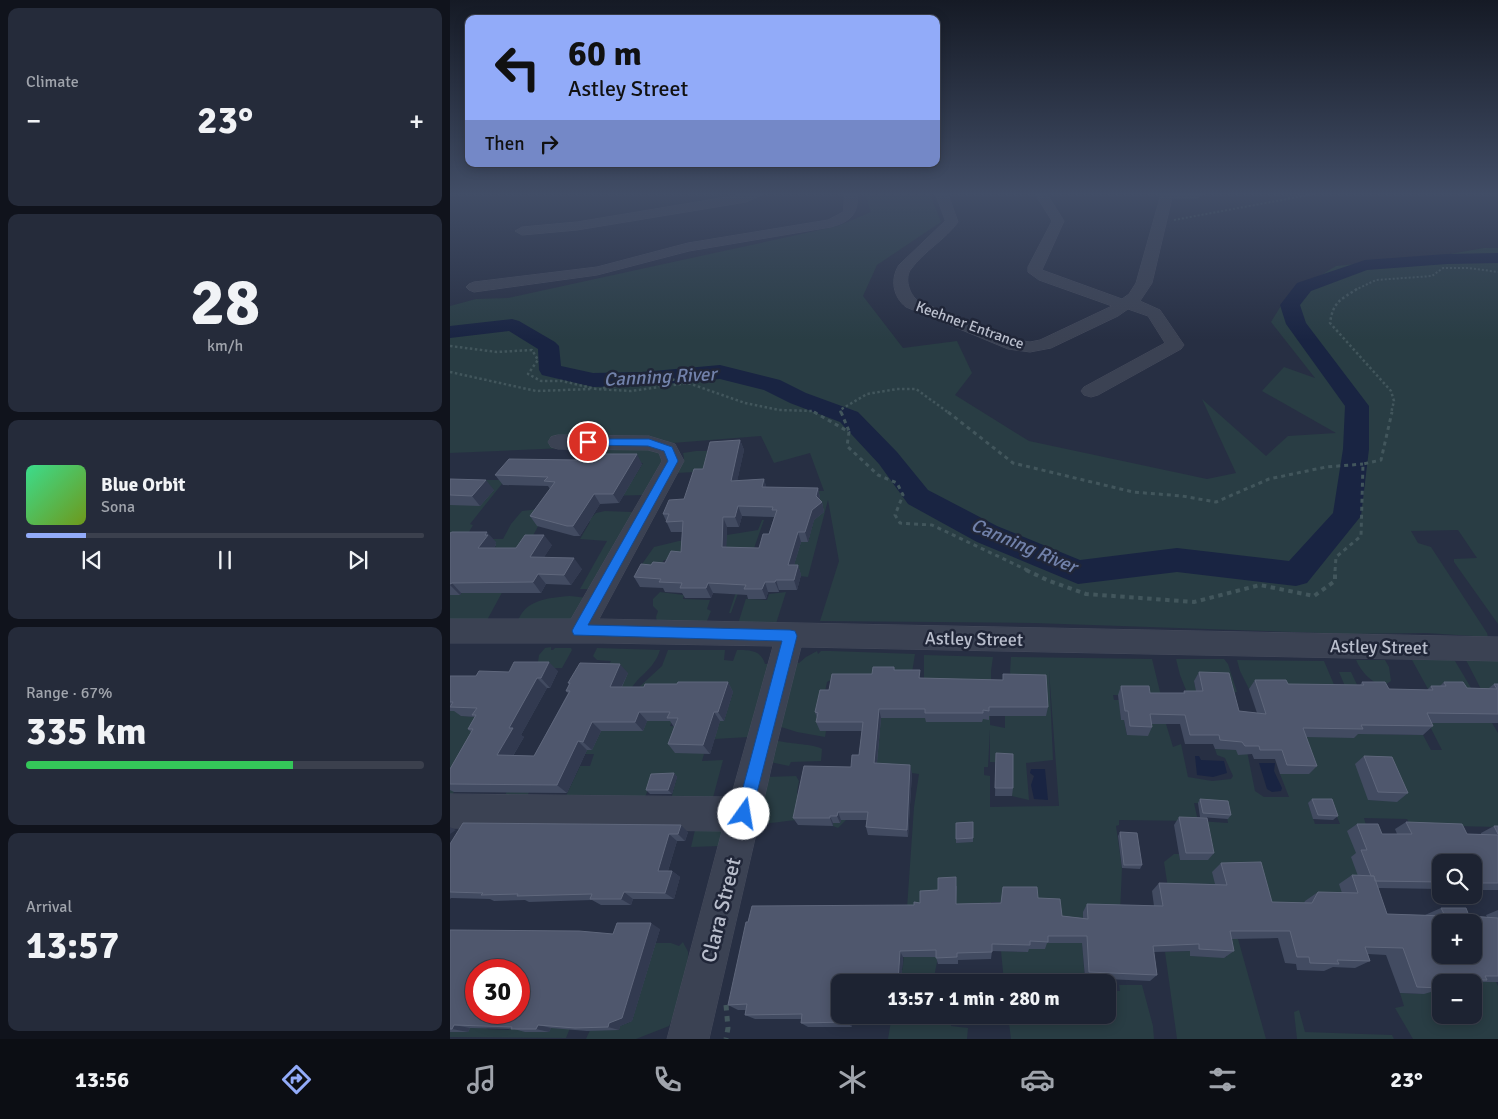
<!DOCTYPE html>
<meta charset="utf-8">
<style>
:root{--surface:#1d2332;--page:#252b3a;--text:#f1f3f6;--muted:#a0a4ac;--line:#3b404d;--accent:#92abf9}
body{margin:0;font-family:Signika,sans-serif;background:var(--page);color:var(--text);height:100vh;display:flex;flex-direction:column;font-size:19px;white-space:nowrap}
*{box-sizing:border-box;margin:0}
p{font-size:16px;color:var(--muted)}
.icon{flex:none;width:28px;height:28px;fill:none;stroke:currentColor;stroke-width:2;stroke-linecap:round;stroke-linejoin:round}
.map{position:relative;flex:1;overflow:hidden}
.sheet{display:flex;flex-direction:column;gap:8px;padding:8px;background:#10131c;width:450px}
.sheet>*{flex:none}
.top-card{position:absolute;left:15px;top:15px;width:475px;height:152px;border-radius:10px;box-shadow:0 2px 12px #0003,0 0 0 1px var(--line);background:#92abf9;color:#111;overflow:hidden}
.buttons{position:absolute;left:982px;top:854px;display:grid;gap:10px}
.buttons a{display:grid;place-items:center;width:50px;height:50px;border-radius:10px;background:var(--surface);box-shadow:0 2px 12px #0003,0 0 0 1px var(--line);font-size:25px}
.speed{position:absolute;left:15px;top:959px;display:flex;gap:10px;font-size:25px;font-weight:700;text-align:center}
.speed>*{display:grid;place-content:center;width:65px;height:65px;border-radius:50%;background:var(--surface);box-shadow:0 2px 12px #0003,0 0 0 1px var(--line);line-height:1}
.speed .limit{border:8px solid #d22;background:#fff;color:#111}
.pin{position:absolute;display:grid;place-items:center;width:42px;height:42px;color:#fff;margin:-21px;border:2px solid #fff;border-radius:50%;box-shadow:0 1px 5px #0007}
.me{position:absolute;width:55px;margin:-28px;rotate:13deg;stroke-linejoin:round;filter:drop-shadow(0 0 4px #0008)}
.turn{display:flex;align-items:center;gap:18px;height:105px;padding:0 20px;font-size:22px}
.turn .icon{width:65px;height:65px;stroke-width:2.5}
.turn b{display:block;font-size:35px;line-height:42px}
.then{display:flex;align-items:center;height:48px;padding:0 20px;background:#0003;gap:10px;font-size:19px}
.big{font-size:38px;font-weight:800;line-height:1.1}
.sheet .tile{flex:1;display:flex;flex-direction:column;justify-content:center;gap:8px;min-width:0;padding:0 18px;border-radius:10px;background:var(--page)}
.sheet .dial{align-items:center;gap:0}
.dial b{font-size:65px;line-height:1}
.song{display:flex;align-items:center;gap:15px}
.cover{width:60px;height:60px;border-radius:8px;background:linear-gradient(135deg,hsl(150 70% 55%),hsl(80 70% 35%))}
.played{height:5px;border-radius:2px;background:linear-gradient(90deg,var(--accent) 15%,var(--line) 15%)}
.keys{display:flex;justify-content:space-around;direction:ltr}
.heat{display:flex;justify-content:space-between;align-items:center;font-size:28px;direction:ltr}
.charge{height:8px;border-radius:4px;background:linear-gradient(90deg,#34c759 67%,var(--line) 0)}
.trip{position:absolute;left:381px;top:974px;width:285px;height:50px;border-radius:10px;background:var(--surface);box-shadow:0 2px 12px #0003,0 0 0 1px var(--line);font-weight:800;line-height:50px;text-align:center}
.tab-bar{display:flex;height:80px;justify-content:space-around;align-items:center;background:#0c0e14;color:var(--muted)}
.tab-bar .icon{width:35px;height:35px}
.tab-bar .current{color:var(--accent)}
.tab-bar b{font-size:22px;color:var(--text)}
main{display:flex;flex:1;min-height:0}
.map>svg:first-child{display:block}
</style>
<main>
<section class="sheet">
<div class="tile"><p>Climate</p>
<div class="heat"><a>−</a><b class="big">23°</b><a>+</a></div>
</div>
<div class="tile dial"><b>28</b><p>km/h</p></div>
<div class="tile">
<div class="song"><i class="cover"></i><div><b>Blue Orbit</b><p>Sona</p></div></div>
<div class="played"></div>
<div class="keys"><svg class="icon" aria-label="previous" viewBox="0 0 24 24"><path d="M18 5L8 12l10 7zM5 5v14"/></svg><svg class="icon" aria-label="pause" viewBox="0 0 24 24"><path d="M8 5v14M16 5v14"/></svg><svg class="icon" aria-label="next" viewBox="0 0 24 24"><path d="M6 5l10 7-10 7zM19 5v14"/></svg></div>
</div>
<div class="tile"><p>Range · 67%</p><b class="big">335 km</b><div class="charge"></div></div>
<div class="tile"><p>Arrival</p><b class="big">13:57</b></div>
</section>
<div class="map">
<svg width="1048" height="1039" viewBox="0 0 1048 1039">
<rect width="100%" height="100%" fill="#272f43"/>
<path fill="#293d44" fill-rule="evenodd" d="M415,194H480L491,222L427,265L413,296L453,348L507,341L522,373L505,395L579,441L757,479L786,473L752,399L816,456L838,436L886,433L812,391L834,367L865,378L821,322L837,296L886,266L994,255L1034,248H1048V624L1004,562V559L1027,558L1008,530L961,531L968,543L981,547L1037,633L1038,637L977,633L899,634L584,623L370,621L389,561L378,500L358,577L341,575L345,562L306,566L296,599L317,600L319,594L336,592L325,627H287L314,541L358,542L370,498L322,491H374L360,453L324,463L311,436L197,445L215,456L195,495L154,496L182,481L193,463H156L119,467L138,447L0,453V306L26,299L58,298L388,226L421,212Z
M246,451H264V471L226,473L234,458L233,453Z
M0,480H55L20,524L23,525L19,532H28L22,539H53L61,524L72,511L98,508L36,622H0V595H10L46,546L0,550Z
M155,511L182,512L184,515L144,589H130L157,541L130,539L140,522L138,521L146,513Z
M312,520H314L281,613H279L291,577L245,563L214,560L207,571L185,574L204,547L229,541L265,536L276,541L277,535L308,530Z
M210,592L234,595L233,599L260,600L257,609L261,611L255,626L207,622L206,617L208,611L203,606V599Z
M120,596L138,598L128,614L120,620L67,624C74,599 98,598 120,596Z
M101,647V650H103L105,648H121L122,650L112,668H90L88,662L89,655L95,648Z
M147,648L210,650C203,672 188,674 178,694L192,731L197,721H219L188,688L212,666L218,650H275L274,660L283,661L287,650C300,650 311,650 315,664H319L299,737L264,739L270,721H274L283,692L233,691L220,726L235,727L254,754L252,761L273,760L261,805L221,799L227,777L202,778L193,803L53,799L63,779L82,787L77,796L115,798L130,766H140L144,754H107L161,661L147,660L143,656Z
M367,651L368,654L371,651H381L465,654L461,679L384,678L377,682L369,721L376,731L375,737L347,732L328,726L345,663H349L356,657Z
M474,655L543,657L541,671V693L532,719L539,711L540,712V725L555,728V716H596L563,684L560,672L561,657L702,659L712,700L695,696L663,695L664,700H669L671,720H674L677,735L696,723L716,724L723,747L731,744L738,777L762,781L781,779L783,776L775,758L767,755L765,749L786,750L795,741L805,791L814,797H839L830,774H858L830,689H799L790,671L787,660L874,661L888,694L897,691L889,672H901L910,691L924,734L973,735L981,750H992L968,703L978,689L962,660H1001L1005,661L1048,733V827L960,825L957,819L914,818L918,832L907,857L912,885L894,901L849,911L784,938L788,939L816,1039H727L715,952L740,951L741,956L777,957L768,927L718,888L714,862L724,854H729L730,860L747,821L669,820V825L666,826L672,868L670,913L631,927L635,982H554L551,951L577,952L553,902H541V912H506V886L465,957H488L483,982H449L453,966L464,807L469,774L462,773L400,794L396,820L388,828L383,826V823H390L397,779L403,781L417,718L474,693ZM599,670L609,806L540,807V776L534,775V767H538L540,729V762L562,763V796L579,800L576,763L603,760ZM934,765L949,801L918,800ZM744,803L775,805L778,823L748,821ZM858,803H881L890,824H865Z
M726,659H774L778,664L787,692L776,693L744,682L749,700H740L730,675Z
M906,660H935L939,667L941,681L933,686C920,681 912,673 906,660Z
M1016,660H1048V693H1033Z
M0,711H15L12,716L31,717L22,759L0,799Z
M329,741C341,744 364,744 372,749L371,761L341,762L339,766L320,762L325,742Z
M346,776L349,781L347,792L352,806L349,820C333,820 321,826 306,821L316,777Z
M276,820L270,846L241,847L245,830Z
M233,942C234,945 237,949 238,952C239,968 226,1012 219,1026L186,1039H136L140,1030H169L170,1026L182,1021L205,943H221L229,946Z
M1032,952L1048,986V1039H963L945,1008L954,1006L950,993L973,994L991,984V1015H1024V982Z
M122,974L127,1011L116,1038L0,1037V1032L27,1013L37,1029L59,1030L66,1013L69,1012L75,1032H99Z
M669,985H692L703,1026L704,1039H561L558,1015H658V991H670Z
M849,1010L855,1032L942,1035L944,1039H847L844,1012Z
M442,1015H501V1026L518,1028L517,1039H438Z"/>
<path fill="#192442" d="M745,756H749L751,760L774,761L777,773L763,777L747,775Z
M809,763H825L824,771L832,788L831,791L822,792L817,789Z
M581,769H595L598,800L584,799L581,785L584,776L580,773Z"/>
<g fill="none" stroke-linecap="round" stroke-linejoin="round">
<path fill="#192442" fill-rule="evenodd" d="M1048,253V263L997,264L917,270L861,291L850,305L856,323L919,406V449L911,516L857,583L846,586L727,572L628,584L527,542L458,504L429,464L390,422L340,403L314,390L270,379L192,386L143,387L92,375L89,370L88,349L59,331L0,338V326L62,319L69,321L105,342L109,346L111,366L143,373L192,372L270,365L330,380L356,393L408,412L447,452L478,490L547,526L630,560L727,548L839,561L883,513L893,449L895,406L836,324L830,305L847,283L915,260L997,254Z"/>
<g stroke="#454b5c" stroke-width="1">
<path id="minor" d="M295,194H314L296,202L127,230L72,235L65,231L72,227L127,222Z
M395,194H407C409,214 400,222 381,227L239,251L147,275L24,292L19,290L16,287L19,284L24,282L147,267L238,243L378,220L393,212Z
M486,194H498L508,222C495,240 474,251 461,269C454,278 459,294 468,301L567,340L580,342L590,340L662,306L589,280L578,272V267L602,221L585,194H597L614,221L592,270L672,299L679,294L686,283L711,194H753L747,198H722L702,283L690,301L710,310L734,345L731,349L648,395L641,397L634,395L631,391L634,387L715,343L698,316L678,309L668,316L601,348L580,352L558,349L456,307C443,297 440,279 449,265L495,221Z
M108,435L199,436L225,444L234,461L149,619L1048,637V661L351,647L326,747L259,1039H217L272,831L0,828V794L281,797L323,646L151,643H0V619H121L212,461L209,453L198,450L108,449L101,447L98,442L101,437Z"/>
</g>
<path stroke="#42565c" stroke-width="2" stroke-dasharray="2 2" stroke-linecap="butt" d="M724,220L864,194
M905,290L926,280L982,276L993,268H1019L1048,272"/>
<path stroke="#42565c" stroke-width="2.5" stroke-dasharray="2.5 2.5" stroke-linecap="butt" d="M907,289C890,300 883,302 880,323L941,391L944,401L941,413
M0,346L47,352L82,350L88,360L78,374L91,381H112L146,389L181,391L238,383L295,403L329,410L363,411L366,413
M0,372L86,391L142,389
M153,388L217,378L236,383
M391,413L390,410L417,394L447,389H466L499,413"/>
<path stroke="#42565c" stroke-width="3" stroke-dasharray="4 4" stroke-linecap="butt" d="M364,412L399,432L397,446L428,475L447,483L453,495L445,515L450,523L482,525L579,571
M391,412L399,431
M498,412L563,463L683,492L732,496L766,502L819,479L876,467L913,464
M885,571L886,557L911,536L913,464L931,460L942,412"/>
<path stroke="#42565c" stroke-width="4" stroke-dasharray="4.5 4.5" stroke-linecap="butt" d="M576,570L597,580L636,594L744,602L810,585L864,596L885,581V570"/>
<path stroke="#42565c" stroke-width="5" stroke-dasharray="5.5 5.5" stroke-linecap="butt" d="M276,1005L278,1028L276,1039"/>
<use href="#minor" fill="#3b4253" fill-rule="evenodd"/>
</g>
<path fill="#424b61" fill-rule="evenodd" d="M290,440L294,450L287,481L314,479L316,487L368,488L370,498V500L372,502L374,512L364,520L358,542H351L344,565H348L351,575L347,590H329V592H318L316,599H298L297,595L263,593L261,598H235L232,593L215,592L213,588L190,587L184,577L201,565L215,563L231,552L232,532H221L213,514L234,499L253,469ZM292,516L324,517L319,534L309,548L276,547L277,527H289Z
M192,464L169,503L150,504L130,536H124L87,526L80,516L100,489L98,486L53,485L45,475Z
M0,479L44,490L30,506L0,505Z
M0,533L46,542L45,544L46,545L44,548H66L102,545L94,557L132,569L121,585L96,584L91,593H11L10,595H0Z
M444,667L445,670L471,678L598,707L596,716H539V720L533,719L532,722H476L475,718H431L427,763L462,773L458,837L418,835L416,827L417,820H391L390,823H383V826L348,825L343,818L401,767L409,755L412,731H370L366,722L367,718L365,712L379,690Z
M108,671L100,688H97L71,735L74,737L63,756H84L118,693L116,691L120,684L118,683L178,673L172,687H194L227,684L278,682L283,692L274,721H270L260,754L225,753L218,744L224,727L220,721H197L193,731H151L142,750H137L117,793L4,792L0,790V769L21,732L18,729L25,717L11,716L4,711H0V676H26Z
M749,672L789,711L807,713L799,689L805,680L838,684L910,685L912,682L939,689L977,690L981,686H990L994,682L1017,688H1039L1044,684H1048V723H982L983,726L973,735L908,734L904,738L856,737L867,766L859,774H830L825,759H804L802,754L788,755L786,750L765,749L763,744H735L730,724H702V727L698,736L677,735L674,720H671L668,695L671,686L700,693H733L734,691H746L744,681Z
M546,753L563,788L562,796H545Z
M914,756L958,793L947,802L918,800L905,764Z
M224,773L227,777L222,794H200L196,790Z
M750,799L781,815L778,819L750,817L748,803Z
M862,799L888,816L883,820L863,819L858,803Z
M729,817L764,853L758,860H730L724,825Z
M523,822V842L506,843V823Z
M956,822L1017,834H1031V833L1044,826H1048V890H1024V862H991V889L928,888L937,914L975,915L991,908L1019,916L1037,917L1036,915L1048,910V982H1031L1024,984V982H991V989L974,994L950,993L936,955L918,954L920,961L905,968L883,967L874,971L847,970L846,964L835,963L828,938L782,939L784,951L774,958L740,956V951L704,952L707,975L700,981L635,978L632,943H597L595,949H579L578,952L542,951L541,959L508,960V964H488L486,957H453L451,982H390V1015H435V1021H402V1027H358L351,1023V1019H305L295,1015L296,1010H288L278,1005L470,903L488,890L507,886L506,904L551,903L588,898L612,916L633,918V912L637,904L704,906L702,891L709,883L765,884L762,872L771,863L822,902L854,903L855,901L868,892L892,893L889,884L902,875L908,876L901,857L906,853L897,831L907,824L932,834H947L945,829Z
M238,832L235,841H227L218,871H222L230,877L224,899H183L181,905H151L142,900L79,902L75,900L44,901L40,899L1,898L0,899V844Z
M670,832L692,865L690,869L672,868L668,836Z
M210,929L182,1021L170,1026L169,1030L137,1031L101,1028L99,1032H75L64,1029L20,1028L18,1032H0V930L163,934Z"/>
<path fill="#323a50" d="M290,440L294,450L285,491L281,481Z
M187,454L192,464L169,503L163,494Z
M314,479L317,489L312,487Z
M36,480L44,490L30,506L22,496Z
M368,488L370,498L369,504L372,502L374,512L364,520L358,542L355,532Z
M144,494L150,504L130,536L123,526Z
M288,506L292,516L289,527L285,517Z
M273,517L277,527L276,557L272,547Z
M37,532L46,542L45,544L46,545L36,559L28,548Z
M348,532L351,542L341,575L338,565Z
M94,535L102,545L88,567L80,557Z
M124,558L132,569L121,585L114,575Z
M348,565L351,575L347,590L344,580Z
M88,574L96,584L91,593L83,582Z
M326,580L329,590V592L325,582Z
M315,582L318,592L316,599L312,589Z
M2,583L11,593L10,595L0,585Z
M258,583L263,593L261,598L256,588Z
M99,662L108,671L100,688L91,678Z
M170,664L178,673L167,696L160,687Z
M87,678L97,688L71,735L74,737L58,764L47,755L59,728Z
M278,682L283,692L274,721L268,712Z
M429,709L431,718L426,771L424,763Z
M189,712L197,721L193,731L185,722Z
M264,712L270,721L260,754L253,745Z
M142,722L151,731L142,750L133,742Z
M128,741L137,750L117,793L107,785Z
M460,765L462,773L458,837L457,830Z
M224,773L227,777L222,794L218,790Z
M388,812L391,820L390,823L387,816Z
M380,816L383,823V826L380,818Z
M231,825L238,832L235,841L228,834Z
M0,827L6,830L0,834Z
M219,834L227,841L216,877L208,871Z
M222,871L230,877L224,899L215,893Z
M174,892L183,899L181,905L171,899Z
M201,923L210,929L182,1021L170,1026L169,1030L158,1027Z
M450,951L453,957L451,982H448Z
M431,1015H435V1021L431,1016Z
M397,1016L402,1021V1027L397,1022Z
M4,1025L20,1028L18,1032L2,1029Z
M88,1025L101,1028L99,1032L86,1029Z"/>
<path fill="#4f576d" stroke="#5f677c" fill-rule="evenodd" d="M290,440L281,481L314,479L312,487L368,488L366,496L372,502L362,510L355,532H348L338,565H348L344,580H326L325,582H315L312,589H294L296,585L258,583L256,588H230L232,583L209,582L211,579L184,577L191,564L201,565L203,562L215,563L221,551L231,552L233,521L216,522L219,514H213L219,500L234,499L244,469H253L260,442ZM288,506L323,507L322,510H327L319,534H313L309,548L272,547L273,517H285Z
M153,454H187L163,494H144L123,526H117L80,516L105,482L94,481L98,477L45,475L59,459L128,460L130,458H151Z
M0,479L36,480L22,496L0,495Z
M2,532H37L35,535H38L28,548H66L75,535H94L80,557L124,558L114,575L88,574L83,582L2,583L0,584V533Z
M64,662H99L91,678H87L59,728H63L47,755L84,756L120,691H116L120,683H118L130,663L170,664L160,687H194L195,684H227L228,682H278L268,712H264L253,745L218,744L228,718H217L220,712H189L185,722H142L133,742L128,741L107,785L0,784V769L23,729H18L26,715H22L27,708L0,707L3,702H0V676H26L29,671L59,672Z
M423,667H444V670H470L469,678L553,680V674L596,675L598,707H539V711L533,710V713H475V709H429L424,763L460,765L457,830L416,827L418,812H388L387,816H380V818H343L354,766L401,767L402,755H409L413,722H366L368,713L365,712L370,690H379L382,674H422Z
M749,672L779,673L789,711L816,714L805,680H836L838,684L914,685L912,682H935L939,689L983,690L981,686H996L994,682H1013L1017,688L1047,689L1044,684H1048V714L977,713L983,726L911,725L913,729L853,728L867,766L837,765L832,750H810L809,746H795L792,742L770,740L769,735H740L735,715L700,714L702,727L680,726L678,711H675L671,686H699L700,693H735L734,691H753Z
M546,753L563,754V788H545Z
M914,756L942,757L958,793L928,792Z
M224,773L218,790H196L201,774Z
M750,799L778,801L781,815L753,813Z
M862,799H882L888,816L868,815Z
M729,817L757,818L764,853H736Z
M523,822V838L506,839V823Z
M956,822L1012,824L1017,834L1048,835V883H1024V862H991V882L925,881L924,876H921L911,850H917L907,824H928L932,834H962Z
M13,823L231,825L228,834H219L208,871H222L215,893L174,892L171,899H140L142,894L67,896L68,894L31,895L33,893L0,892V844Z
M1044,826H1048V834Z
M670,832L687,833L692,865H674Z
M811,862L822,902L862,903L868,892L908,893L902,875L924,876L937,914L995,916L991,908H1016L1019,916L1048,918V976H1035L1037,980H998L999,982L990,983L991,988L967,987L953,948L915,947L920,961L887,960L889,964L860,963L859,957H847L840,931H780L784,951L749,949V944L703,946L707,975L639,972L637,936H598V942L580,941V945L542,944V952L507,953V957L486,958V950L450,951L448,982H390V1015H431V1016H397V1022L351,1023L352,1014L295,1015L297,1004L278,1005L296,922H298L302,906L464,905V902L470,903V891L488,890V878L506,877V904L551,903L553,887H587L588,898L610,899L612,916L638,919L637,904L713,906L709,883L777,885L771,863ZM991,922H1024V955H991Z
M167,923H201L172,1018L159,1023L158,1027L125,1028L88,1025L86,1029H61L62,1027L4,1025L2,1029H0V930L129,931L163,934ZM26,970H69V1012H26Z"/>
<linearGradient id="sky" x2="0" y2="1"><stop stop-color="#151a25"/><stop offset="0.57" stop-color="#414d66"/><stop offset="1" stop-color="#414d66" stop-opacity="0"/></linearGradient>
<rect width="1048" height="340" fill="url(#sky)"/>
<path fill="#1a73e8" stroke="#114b97" d="M138,439H199L222,447L228,461L138,625L340,630L345,631L347,636L300,820L294,822L289,820L286,814L332,641L124,635L122,631L124,627L218,461L214,451L198,446L135,445L133,442Z"/>
<g text-anchor="middle" dominant-baseline="central" stroke-width="5" stroke-linejoin="round" paint-order="stroke">
<g font-size="15" fill="#b9becc" stroke="#202638">
<text transform="translate(520 325) rotate(20)">Keehner Entrance</text>
</g>
<g font-size="18" fill="#b9becc" stroke="#202638">
<text transform="translate(524 639) rotate(1)">Astley Street</text>
<text transform="translate(929 647) rotate(1)">Astley Street</text>
</g>
<g font-size="19" font-style="italic" fill="#7282ab" stroke="#202638">
<text transform="translate(210 377) rotate(-3)">Canning River</text>
<text transform="translate(574 546) rotate(23)">Canning River</text>
</g>
<g font-size="21" fill="#b9becc" stroke="#202638">
<text transform="translate(271 910) rotate(-76)">Clara Street</text>
</g>
</g>
</svg>
<div class="buttons">
<a><svg class="icon" aria-label="search" viewBox="0 0 24 24"><circle cx="10" cy="10" r="6"/><path d="M15 15l6 6"/></svg></a>
<a>+</a>
<a>−</a>
</div>
<div class="speed"><div class="limit">30</div></div>
<div class="pin" style="left:138px;top:442px;background:#d93025"><svg class="icon" aria-label="arrive" viewBox="0 0 24 24"><path d="M6 21V4h12l-3 4 3 4H6"/></svg></div>
<svg class="me" style="left:294px;top:814px" viewBox="-20 -20 40 40"><circle r="19" fill="#fff"/><path d="M0-13L10 11 0 6-10 11z" fill="#1a73e8"/></svg>
<div class="trip">13:57 · 1 min · 280 m</div>
<div class="top-card">
<div class="turn"><svg class="icon" aria-label="left" viewBox="0 0 24 24"><path d="M17 20v-9H6M10 6l-5 5 5 5"/></svg><div><b>60 m</b>Astley Street</div></div>
<div class="then">Then<svg class="icon" aria-label="right" viewBox="0 0 24 24"><path d="M7 20v-9h11M14 6l5 5-5 5"/></svg></div>
</div>
</div>
</main>
<nav class="tab-bar">
<b>13:56</b>
<svg class="icon current" aria-label="directions" viewBox="0 0 24 24"><path d="M12 3l9 9-9 9-9-9zM9 14v-3h6M13 9l2 2-2 2"/></svg>
<svg class="icon" aria-label="music" viewBox="0 0 24 24"><path d="M9 18V5l10-2v13"/><circle cx="6" cy="18" r="3"/><circle cx="16" cy="16" r="3"/></svg>
<svg class="icon" aria-label="phone" viewBox="0 0 24 24"><path d="M5 4h4l2 5-3 2q2 4 5 5l2-3 5 2v4C11 20 4 13 5 4z"/></svg>
<svg class="icon" aria-label="climate" viewBox="0 0 24 24"><path d="M12 3v18M4 7l16 10M4 17L20 7"/></svg>
<svg class="icon" aria-label="car" viewBox="0 0 24 24"><path d="M5 17H2v-5l4-1 3-4h7l3 4 3 1v5h-3M9 17h6M6 11h13"/><circle cx="7" cy="17" r="2"/><circle cx="17" cy="17" r="2"/></svg>
<svg class="icon" aria-label="filters" viewBox="0 0 24 24"><path d="M4 7h16M4 17h16"/><circle cx="9" cy="7" r="2"/><circle cx="15" cy="17" r="2"/></svg>
<b>23°</b>
</nav>
